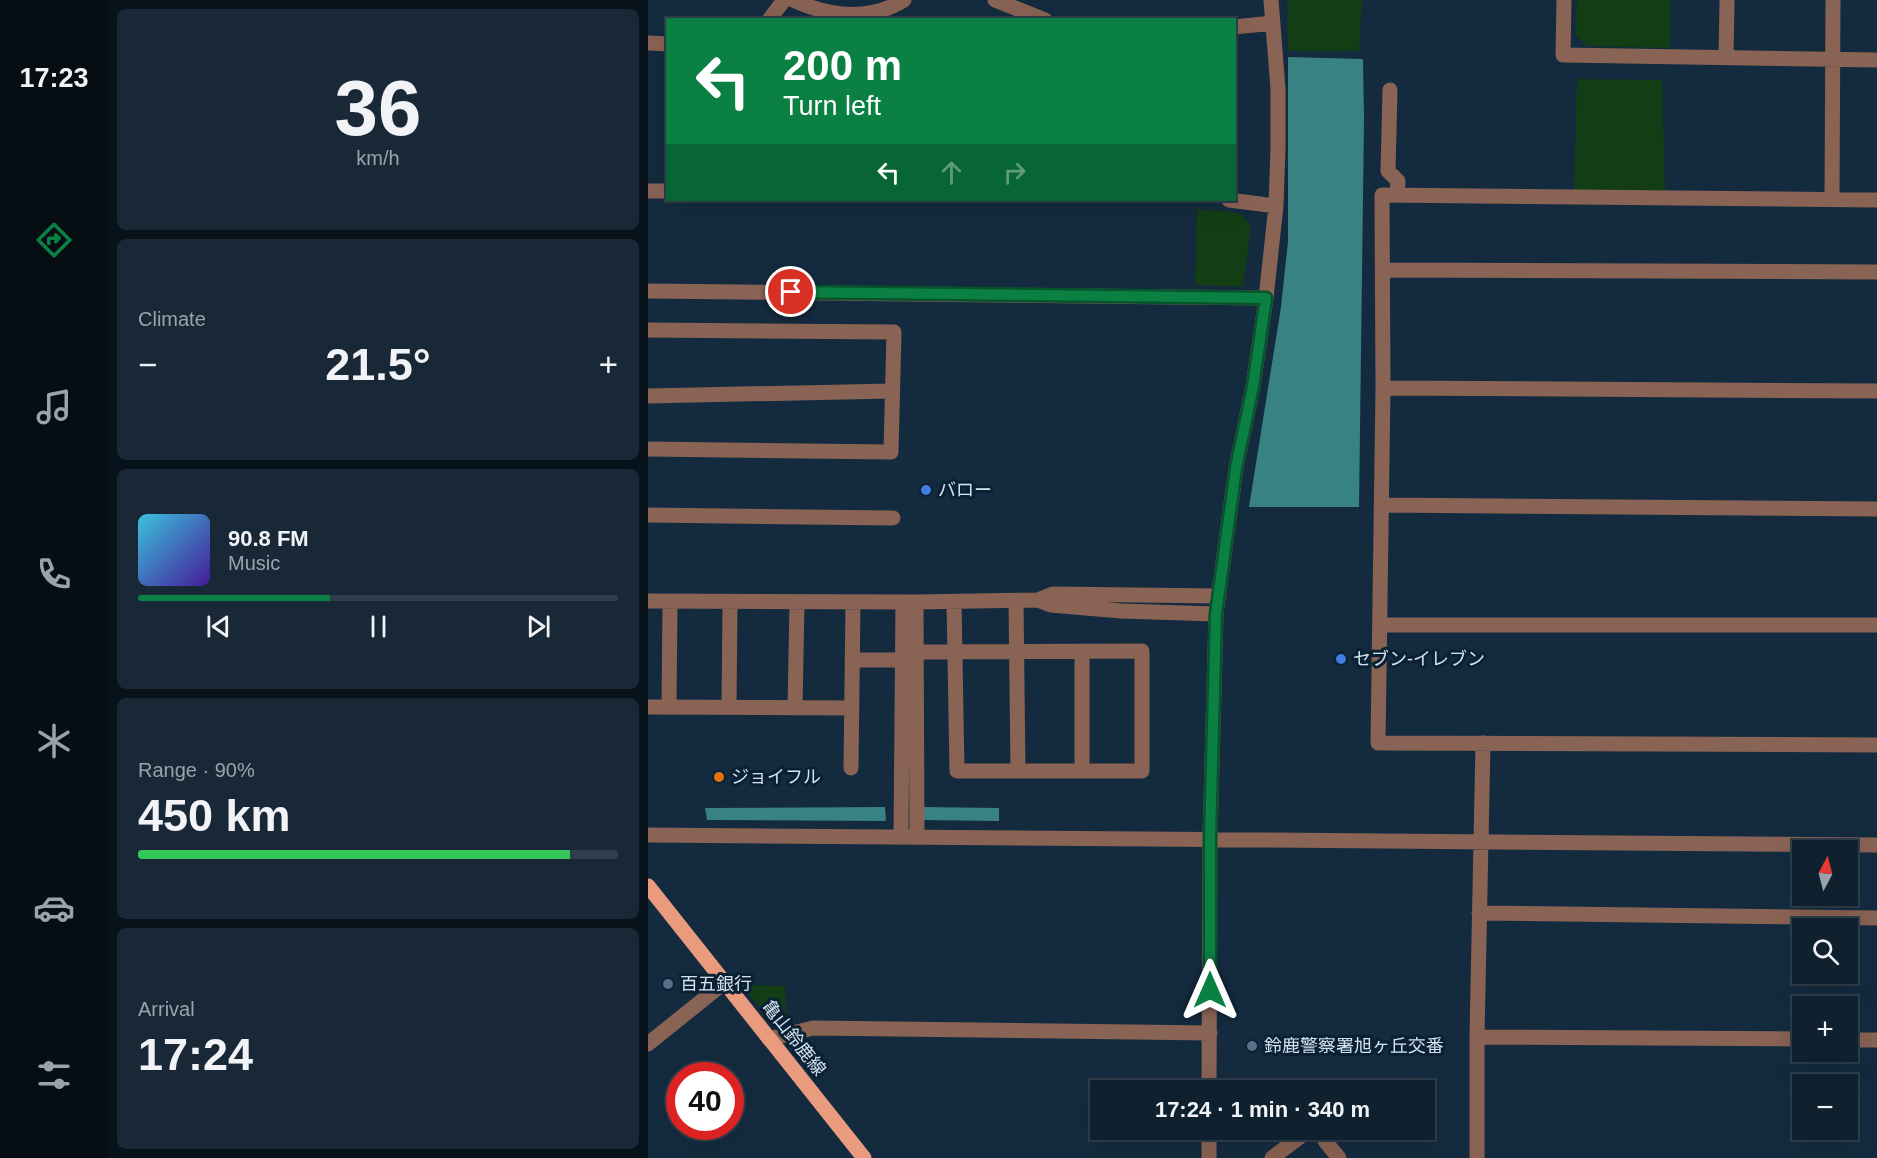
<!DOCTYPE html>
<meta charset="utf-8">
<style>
:root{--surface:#0f202f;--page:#182837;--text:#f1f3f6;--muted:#9ba3aa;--line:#2f3e4b;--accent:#0b8043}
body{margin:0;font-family:Helvetica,"Noto Sans JP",sans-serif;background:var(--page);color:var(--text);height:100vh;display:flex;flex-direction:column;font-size:22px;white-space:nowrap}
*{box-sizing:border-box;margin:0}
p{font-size:20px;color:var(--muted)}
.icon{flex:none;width:33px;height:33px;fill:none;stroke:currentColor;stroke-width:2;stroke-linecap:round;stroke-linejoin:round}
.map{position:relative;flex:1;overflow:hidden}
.sheet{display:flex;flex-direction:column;gap:9px;padding:9px;background:#08121a;width:540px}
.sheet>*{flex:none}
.top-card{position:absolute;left:18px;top:18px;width:570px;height:183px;border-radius:0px;box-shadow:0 6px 24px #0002,0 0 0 2px var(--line);background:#0b8043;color:#fff;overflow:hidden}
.needle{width:39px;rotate:7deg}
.controls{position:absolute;left:1144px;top:840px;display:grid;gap:12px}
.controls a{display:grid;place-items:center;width:66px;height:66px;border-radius:0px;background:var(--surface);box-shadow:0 6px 24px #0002,0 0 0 2px var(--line);font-size:30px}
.speed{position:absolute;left:18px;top:1062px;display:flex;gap:12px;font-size:30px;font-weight:700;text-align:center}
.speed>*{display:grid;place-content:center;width:78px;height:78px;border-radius:50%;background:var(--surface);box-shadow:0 6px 24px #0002,0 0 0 2px var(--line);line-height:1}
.speed .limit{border:9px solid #d22;background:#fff;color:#111}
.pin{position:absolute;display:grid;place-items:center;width:51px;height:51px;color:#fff;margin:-26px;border:3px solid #fff;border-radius:50%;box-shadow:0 2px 6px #0007}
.me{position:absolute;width:66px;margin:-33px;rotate:0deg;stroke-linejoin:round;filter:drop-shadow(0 0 4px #0008)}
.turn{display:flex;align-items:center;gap:21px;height:126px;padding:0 18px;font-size:27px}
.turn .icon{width:78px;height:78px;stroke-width:2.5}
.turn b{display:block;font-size:42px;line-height:51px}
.lanes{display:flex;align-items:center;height:57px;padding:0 18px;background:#0003;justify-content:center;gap:30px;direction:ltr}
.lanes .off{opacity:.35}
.big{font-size:45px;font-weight:700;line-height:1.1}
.sheet .widget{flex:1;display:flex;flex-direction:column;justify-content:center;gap:9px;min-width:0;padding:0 21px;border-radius:9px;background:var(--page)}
.sheet .dial{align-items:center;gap:0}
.dial b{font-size:78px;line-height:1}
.song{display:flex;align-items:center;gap:18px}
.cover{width:72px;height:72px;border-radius:9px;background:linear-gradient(135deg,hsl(190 70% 55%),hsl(260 70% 35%))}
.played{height:6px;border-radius:3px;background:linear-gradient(90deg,var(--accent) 40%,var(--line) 40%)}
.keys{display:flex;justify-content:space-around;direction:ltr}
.heat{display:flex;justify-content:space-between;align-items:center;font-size:33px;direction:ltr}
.charge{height:9px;border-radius:4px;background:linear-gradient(90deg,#34c759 90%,var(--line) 0)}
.trip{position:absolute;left:442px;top:1080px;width:345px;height:60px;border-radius:0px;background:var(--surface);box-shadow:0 6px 24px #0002,0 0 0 2px var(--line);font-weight:700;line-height:60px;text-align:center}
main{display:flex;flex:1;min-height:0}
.dock{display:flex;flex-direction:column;width:108px;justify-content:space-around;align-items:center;background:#060d13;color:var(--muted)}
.dock .icon{width:42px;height:42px}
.dock .active{color:var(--accent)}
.dock b{font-size:27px;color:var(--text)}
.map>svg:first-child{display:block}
</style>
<main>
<nav class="dock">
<b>17:23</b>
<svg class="icon active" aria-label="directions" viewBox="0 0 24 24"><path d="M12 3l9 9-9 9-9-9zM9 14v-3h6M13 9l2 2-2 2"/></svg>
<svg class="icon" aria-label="music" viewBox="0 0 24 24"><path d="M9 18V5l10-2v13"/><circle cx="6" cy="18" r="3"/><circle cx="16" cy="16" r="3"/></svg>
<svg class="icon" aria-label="phone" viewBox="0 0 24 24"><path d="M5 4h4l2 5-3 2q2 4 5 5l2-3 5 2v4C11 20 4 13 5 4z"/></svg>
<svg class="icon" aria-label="climate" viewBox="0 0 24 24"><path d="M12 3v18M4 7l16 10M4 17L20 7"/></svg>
<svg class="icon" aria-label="car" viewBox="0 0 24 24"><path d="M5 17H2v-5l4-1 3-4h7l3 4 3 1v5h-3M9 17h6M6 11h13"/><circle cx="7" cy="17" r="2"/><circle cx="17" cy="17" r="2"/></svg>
<svg class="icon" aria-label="filters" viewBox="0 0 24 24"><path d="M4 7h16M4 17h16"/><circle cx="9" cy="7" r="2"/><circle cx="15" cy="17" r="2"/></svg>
</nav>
<section class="sheet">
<div class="widget dial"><b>36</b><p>km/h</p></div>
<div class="widget"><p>Climate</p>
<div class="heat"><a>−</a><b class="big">21.5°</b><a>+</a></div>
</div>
<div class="widget">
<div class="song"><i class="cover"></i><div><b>90.8 FM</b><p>Music</p></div></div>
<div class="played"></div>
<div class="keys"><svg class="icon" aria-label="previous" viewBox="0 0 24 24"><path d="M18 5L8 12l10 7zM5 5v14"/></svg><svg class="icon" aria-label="pause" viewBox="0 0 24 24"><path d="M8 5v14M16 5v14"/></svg><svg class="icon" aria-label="next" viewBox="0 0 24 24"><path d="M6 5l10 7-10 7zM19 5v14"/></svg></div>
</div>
<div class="widget"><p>Range · 90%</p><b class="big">450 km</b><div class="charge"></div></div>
<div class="widget"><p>Arrival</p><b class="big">17:24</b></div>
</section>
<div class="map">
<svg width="1229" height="1158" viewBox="0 0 1229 1158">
<rect width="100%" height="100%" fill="#142b3f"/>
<path fill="#133e15" d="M642,0H714L711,51H640L639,1Z
M929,0H1022V48L939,46L928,35Z
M929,79L1014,80L1017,190L926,191Z
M549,209L592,213L603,226L595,287L547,285Z
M93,985L137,986L138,1015L121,1018Z"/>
<path fill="#388282" d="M640,57L715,59L716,119L711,507H601L633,307L640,241Z
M237,807L238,821L59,820L57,808Z
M273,807L351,808V821L273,820Z"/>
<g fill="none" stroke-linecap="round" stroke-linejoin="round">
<path stroke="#896354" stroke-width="15" d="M145,0C182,17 220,22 256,0
M347,0L397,20
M916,0L915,55L1229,60
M121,20L136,0
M586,27L625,23
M0,43L20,44
M1078,58L1079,0
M742,90L740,171L750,181L749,195
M0,191H20
M581,200L628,206
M1184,200L1185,0
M1229,200L734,195L735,388L730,743L1229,745
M735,270L1229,272
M0,291L618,298
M0,330L246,332L243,452L0,449
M735,388L1229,391
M0,396L244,391
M733,505L1229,509
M0,515L245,518
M390,600L403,605L473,611L568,614
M0,601L268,602L390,600L405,594L571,596
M368,601L370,771
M268,602L269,837
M732,625H1229
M434,651V771
M255,652L494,651V771H309L306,602
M204,660H255
M0,707L204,708
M21,707L22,602
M81,707L82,602
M147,708L149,603
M203,768L205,602
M0,835L1229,845
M253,837L255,602
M831,913L1229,918
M829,1037L1155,1039
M121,1039L165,1028L562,1033
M1200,1040H1229
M0,1044L77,982
M561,1090L562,838L568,614L588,468L605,386L618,298L628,206L630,148V89L623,0
M677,1141L691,1158
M561,1158V1130
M624,1158L661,1130
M829,1158V1037L835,743"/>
<path stroke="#ea9b7d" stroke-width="15" d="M0,886L216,1158"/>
</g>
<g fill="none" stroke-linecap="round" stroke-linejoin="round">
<g stroke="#07532c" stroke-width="15">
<path id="route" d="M143,292L618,298L605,386L588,468L568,614L562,838V990"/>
</g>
<use href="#route" stroke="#0b8043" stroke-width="10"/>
</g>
<g fill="#3f7fe0" stroke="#0a2134" stroke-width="2">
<circle cx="278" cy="490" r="6"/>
<circle cx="693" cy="659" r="6"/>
</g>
<circle fill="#e8710a" stroke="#0a2134" stroke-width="2" cx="71" cy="777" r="6"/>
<g fill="#5c6f8a" stroke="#0a2134" stroke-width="2">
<circle cx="20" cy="984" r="6"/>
<circle cx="604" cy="1046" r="6"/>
</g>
<g text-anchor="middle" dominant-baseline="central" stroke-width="6" stroke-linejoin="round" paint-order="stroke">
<g font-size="18" fill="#d4e2ef" stroke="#0a2134" text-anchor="start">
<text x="290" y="490">バロー</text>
<text x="705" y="659">セブン-イレブン</text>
<text x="83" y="777">ジョイフル</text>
<text x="32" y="984">百五銀行</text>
<text x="616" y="1046">鈴鹿警察署旭ヶ丘交番</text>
</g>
<g font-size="18" fill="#d4e2ef" stroke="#0a2134">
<text transform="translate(146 1038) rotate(52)">亀山鈴鹿線</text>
</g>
</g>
</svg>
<div class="controls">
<a><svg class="needle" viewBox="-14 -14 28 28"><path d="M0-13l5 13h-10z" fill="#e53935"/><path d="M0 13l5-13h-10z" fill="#9ba3aa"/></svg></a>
<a><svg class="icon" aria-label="search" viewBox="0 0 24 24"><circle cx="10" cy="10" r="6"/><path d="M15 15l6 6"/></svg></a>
<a>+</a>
<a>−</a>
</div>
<div class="speed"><div class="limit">40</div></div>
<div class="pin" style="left:143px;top:292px;background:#d93025"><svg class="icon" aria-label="arrive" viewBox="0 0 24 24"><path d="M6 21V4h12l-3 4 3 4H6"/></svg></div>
<svg class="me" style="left:562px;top:990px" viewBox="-20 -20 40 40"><path d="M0-17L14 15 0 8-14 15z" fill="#0b8043" stroke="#fff" stroke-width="4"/></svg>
<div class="trip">17:24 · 1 min · 340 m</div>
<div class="top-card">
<div class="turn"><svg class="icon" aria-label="left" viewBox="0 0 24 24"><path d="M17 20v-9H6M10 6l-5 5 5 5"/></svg><div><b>200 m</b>Turn left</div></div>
<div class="lanes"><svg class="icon" aria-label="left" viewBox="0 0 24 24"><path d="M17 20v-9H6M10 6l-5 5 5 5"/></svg><svg class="icon off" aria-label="ahead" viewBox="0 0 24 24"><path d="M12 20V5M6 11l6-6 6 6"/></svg><svg class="icon off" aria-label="right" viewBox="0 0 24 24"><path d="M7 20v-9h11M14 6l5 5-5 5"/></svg></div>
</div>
</div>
</main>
